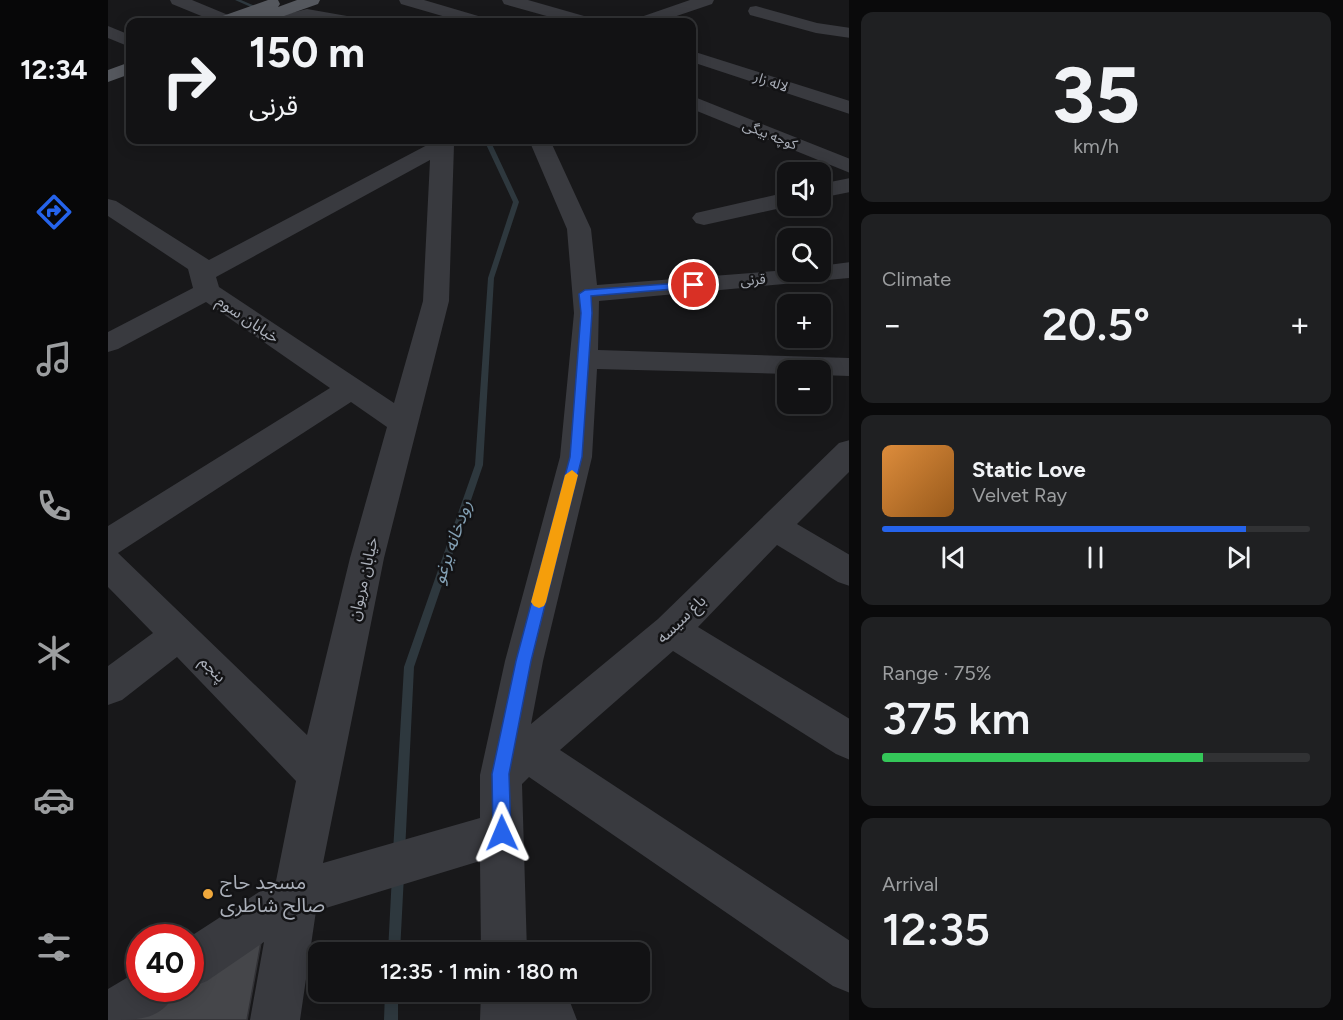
<!DOCTYPE html>
<meta charset="utf-8">
<style>
:root{--surface:#121214;--page:#1f2022;--text:#f1f3f6;--muted:#9c9ea0;--line:#313234;--accent:#2563eb}
body{margin:0;font-family:Figtree,"Noto Sans Arabic",sans-serif;background:var(--page);color:var(--text);height:100vh;display:flex;flex-direction:column;font-size:22px;white-space:nowrap}
*{box-sizing:border-box;margin:0}
p{font-size:20px;color:var(--muted)}
.icon{flex:none;width:33px;height:33px;fill:none;stroke:currentColor;stroke-width:2;stroke-linecap:round;stroke-linejoin:round}
.map{position:relative;flex:1;overflow:hidden}
.drawer{display:flex;flex-direction:column;gap:12px;padding:12px;background:#0a0a0b;width:494px}
.drawer>*{flex:none}
.top-card{position:absolute;left:18px;top:18px;width:570px;height:126px;border-radius:12px;box-shadow:0 3px 15px #0003,0 0 0 2px var(--line);background:#121214;color:var(--text);overflow:hidden}
.tools{position:absolute;left:669px;top:162px;display:grid;gap:12px}
.tools a{display:grid;place-items:center;width:54px;height:54px;border-radius:12px;background:var(--surface);box-shadow:0 3px 15px #0003,0 0 0 2px var(--line);font-size:30px}
.speed{position:absolute;left:18px;top:924px;display:flex;gap:12px;font-size:30px;font-weight:700;text-align:center}
.speed>*{display:grid;place-content:center;width:78px;height:78px;border-radius:50%;background:var(--surface);box-shadow:0 3px 15px #0003,0 0 0 2px var(--line);line-height:1}
.speed .limit{border:9px solid #d22;background:#fff;color:#111}
.pin{position:absolute;display:grid;place-items:center;width:51px;height:51px;color:#fff;margin:-26px;border:3px solid #fff;border-radius:50%;box-shadow:0 2px 6px #0007}
.me{position:absolute;width:66px;margin:-33px;rotate:359deg;stroke-linejoin:round;filter:drop-shadow(0 0 4px #0008)}
.turn{display:flex;align-items:center;gap:21px;height:126px;padding:0 24px;font-size:27px}
.turn .icon{width:78px;height:78px;stroke-width:2.5}
.turn b{display:block;font-size:42px;line-height:51px}
.big{font-size:45px;font-weight:600;line-height:1.1}
.drawer .tile{flex:1;display:flex;flex-direction:column;justify-content:center;gap:9px;min-width:0;padding:0 21px;border-radius:12px;background:var(--page)}
.drawer .dial{align-items:center;gap:0}
.dial b{font-size:78px;line-height:1}
.song{display:flex;align-items:center;gap:18px}
.cover{width:72px;height:72px;border-radius:9px;background:linear-gradient(135deg,hsl(30 70% 55%),hsl(30 70% 35%))}
.played{height:6px;border-radius:3px;background:linear-gradient(90deg,var(--accent) 85%,var(--line) 85%)}
.keys{display:flex;justify-content:space-around;direction:ltr}
.heat{display:flex;justify-content:space-between;align-items:center;font-size:33px;direction:ltr}
.charge{height:9px;border-radius:4px;background:linear-gradient(90deg,#34c759 75%,var(--line) 0)}
.trip{position:absolute;left:200px;top:942px;width:342px;height:60px;border-radius:12px;background:var(--surface);box-shadow:0 3px 15px #0003,0 0 0 2px var(--line);font-weight:600;line-height:60px;text-align:center}
main{display:flex;flex:1;min-height:0}
.menu{display:flex;flex-direction:column;width:108px;justify-content:space-around;align-items:center;background:#070708;color:var(--muted)}
.menu .icon{width:42px;height:42px}
.menu .current{color:var(--accent)}
.menu b{font-size:27px;color:var(--text)}
.map>svg:first-child{display:block}
</style>
<main>
<nav class="menu">
<b>12:34</b>
<svg class="icon current" aria-label="directions" viewBox="0 0 24 24"><path d="M12 3l9 9-9 9-9-9zM9 14v-3h6M13 9l2 2-2 2"/></svg>
<svg class="icon" aria-label="music" viewBox="0 0 24 24"><path d="M9 18V5l10-2v13"/><circle cx="6" cy="18" r="3"/><circle cx="16" cy="16" r="3"/></svg>
<svg class="icon" aria-label="phone" viewBox="0 0 24 24"><path d="M5 4h4l2 5-3 2q2 4 5 5l2-3 5 2v4C11 20 4 13 5 4z"/></svg>
<svg class="icon" aria-label="climate" viewBox="0 0 24 24"><path d="M12 3v18M4 7l16 10M4 17L20 7"/></svg>
<svg class="icon" aria-label="car" viewBox="0 0 24 24"><path d="M5 17H2v-5l4-1 3-4h7l3 4 3 1v5h-3M9 17h6M6 11h13"/><circle cx="7" cy="17" r="2"/><circle cx="17" cy="17" r="2"/></svg>
<svg class="icon" aria-label="filters" viewBox="0 0 24 24"><path d="M4 7h16M4 17h16"/><circle cx="9" cy="7" r="2"/><circle cx="15" cy="17" r="2"/></svg>
</nav>
<div class="map">
<svg width="742" height="1020" viewBox="0 0 742 1020">
<rect width="100%" height="100%" fill="#18181a"/>
<g fill="none" stroke-linecap="round" stroke-linejoin="round">
<path fill="#2e383e" fill-rule="evenodd" d="M127,0H133L156,10L152,11Z
M376,140H382L411,202L386,278L375,465L306,667L297,852L295,856L291,858L287,856L285,852L296,667L367,465L380,278L405,202Z
M290,869L294,871L296,875L292,952H280L284,875L286,871Z
M277,992H290V1020H276Z"/>
</g>
<path fill="#45464a" stroke="#323236" stroke-width="1.5" d="M156,926L139,1020H11L60,988H82V974Z"/>
<g fill="none" stroke-linecap="round" stroke-linejoin="round">
<path fill="#393a3f" fill-rule="evenodd" d="M62,0H84L125,17L128,21L108,22L64,4Z
M291,0H316L377,18L380,22H355L293,4Z
M394,0H420L483,18L486,22H460L396,4Z
M582,0H606L604,4L551,22H527L530,18Z
M648,6L709,23L742,28V38L708,33L642,15L640,11L642,7Z
M199,9L239,16L242,20L240,22L199,19L186,22H159L162,18Z
M0,26L22,35V47L0,38Z
M584,51L742,101V114L584,62Z
M584,96L742,159V173L584,109Z
M323,140H344L346,145L341,301L276,558L215,863L372,818V775L397,661L452,457L466,313L459,229L421,140H442L483,229L489,285L680,270V272H712V266L742,262V278L491,301L490,350L742,358V376L712,375V370H680V374L489,369L484,457L435,661L423,724L550,619L731,443L742,440V471L689,524L742,555V586L730,582L669,545L590,627L742,719V760L728,754L565,651L452,750L742,941V993L725,986L421,777L414,784L419,952H373L372,861L208,911L192,1020H142L156,942L99,981L82,988V938H80L168,881L188,781L69,657L14,700L0,705V666L45,633L0,587V526L222,388L98,302L10,349L0,352V332L85,288L80,269L0,216V199L8,201L101,260L323,143ZM322,160L315,301L286,403L111,287L108,277ZM243,402L279,427L242,558L199,735L10,553Z
M742,178V192L712,198V184Z
M680,192V206H682L596,225L588,223L584,218L588,213Z
M32,970V988H70C55,1020 34,1020 0,1020V989Z
M373,992H447L462,1002L469,1020H372Z"/>
<path fill="#55585e" fill-rule="evenodd" d="M160,0H170L172,4L170,7L189,0H212L210,4L159,22H137L138,19L130,22H106L109,18Z
M22,62V74L0,82V70Z"/>
</g>
<path fill="#2563eb" stroke="#184099" stroke-width="1.5" d="M586,282L589,283V287L483,296L484,313L474,457L423,661L401,774L403,833L400,840L394,842L387,840L385,833L384,774L408,661L462,457L473,313L471,294L477,290Z"/>
<path fill="#f59e0b" d="M464,470L470,475L438,602L436,606L431,608L426,606L423,602L457,475Z"/>
<circle fill="#efa83c" stroke="#131315" stroke-width="2" cx="100" cy="894" r="6"/>
<g text-anchor="middle" dominant-baseline="central" stroke-width="5" stroke-linejoin="round" paint-order="stroke">
<g font-size="14" fill="#abb0ba" stroke="#131315">
<text transform="translate(663 82) rotate(19)">لاله زار</text>
<text transform="translate(662 135) rotate(22)">کوچه بیگی</text>
<text transform="translate(645 280) rotate(-5)">قرنی</text>
</g>
<g font-size="16" fill="#abb0ba" stroke="#131315">
<text transform="translate(140 319) rotate(34)">خیابان سوم</text>
<text transform="translate(255 579) rotate(-77)">خیابان مریوان</text>
<text transform="translate(573 619) rotate(-44)">باغ سیسه</text>
<text transform="translate(105 669) rotate(45)">پنجم</text>
</g>
<g font-size="18" font-style="italic" fill="#83a0b4" stroke="#131315">
<text transform="translate(344 542) rotate(-71)">رودخانه یرغو</text>
</g>
<g font-size="20" fill="#abb0ba" stroke="#131315" text-anchor="start">
<text x="112" y="882">مسجد حاج<tspan x="112" dy="23">صالح شاطری</tspan></text>
</g>
</g>
</svg>
<div class="tools">
<a><svg class="icon" aria-label="sound" viewBox="0 0 24 24"><path d="M4 9h4l5-4v14l-5-4H4zM17 9q2 3 0 6"/></svg></a>
<a><svg class="icon" aria-label="search" viewBox="0 0 24 24"><circle cx="10" cy="10" r="6"/><path d="M15 15l6 6"/></svg></a>
<a>+</a>
<a>−</a>
</div>
<div class="speed"><div class="limit">40</div></div>
<div class="pin" style="left:586px;top:285px;background:#d93025"><svg class="icon" aria-label="arrive" viewBox="0 0 24 24"><path d="M6 21V4h12l-3 4 3 4H6"/></svg></div>
<svg class="me" style="left:394px;top:833px" viewBox="-20 -20 40 40"><path d="M0-17L14 15 0 8-14 15z" fill="#2563eb" stroke="#fff" stroke-width="4"/></svg>
<div class="trip">12:35 · 1 min · 180 m</div>
<div class="top-card">
<div class="turn"><svg class="icon" aria-label="right" viewBox="0 0 24 24"><path d="M7 20v-9h11M14 6l5 5-5 5"/></svg><div><b>150 m</b>قرنی</div></div>
</div>
</div>
<section class="drawer">
<div class="tile dial"><b>35</b><p>km/h</p></div>
<div class="tile"><p>Climate</p>
<div class="heat"><a>−</a><b class="big">20.5°</b><a>+</a></div>
</div>
<div class="tile">
<div class="song"><i class="cover"></i><div><b>Static Love</b><p>Velvet Ray</p></div></div>
<div class="played"></div>
<div class="keys"><svg class="icon" aria-label="previous" viewBox="0 0 24 24"><path d="M18 5L8 12l10 7zM5 5v14"/></svg><svg class="icon" aria-label="pause" viewBox="0 0 24 24"><path d="M8 5v14M16 5v14"/></svg><svg class="icon" aria-label="next" viewBox="0 0 24 24"><path d="M6 5l10 7-10 7zM19 5v14"/></svg></div>
</div>
<div class="tile"><p>Range · 75%</p><b class="big">375 km</b><div class="charge"></div></div>
<div class="tile"><p>Arrival</p><b class="big">12:35</b></div>
</section>
</main>
